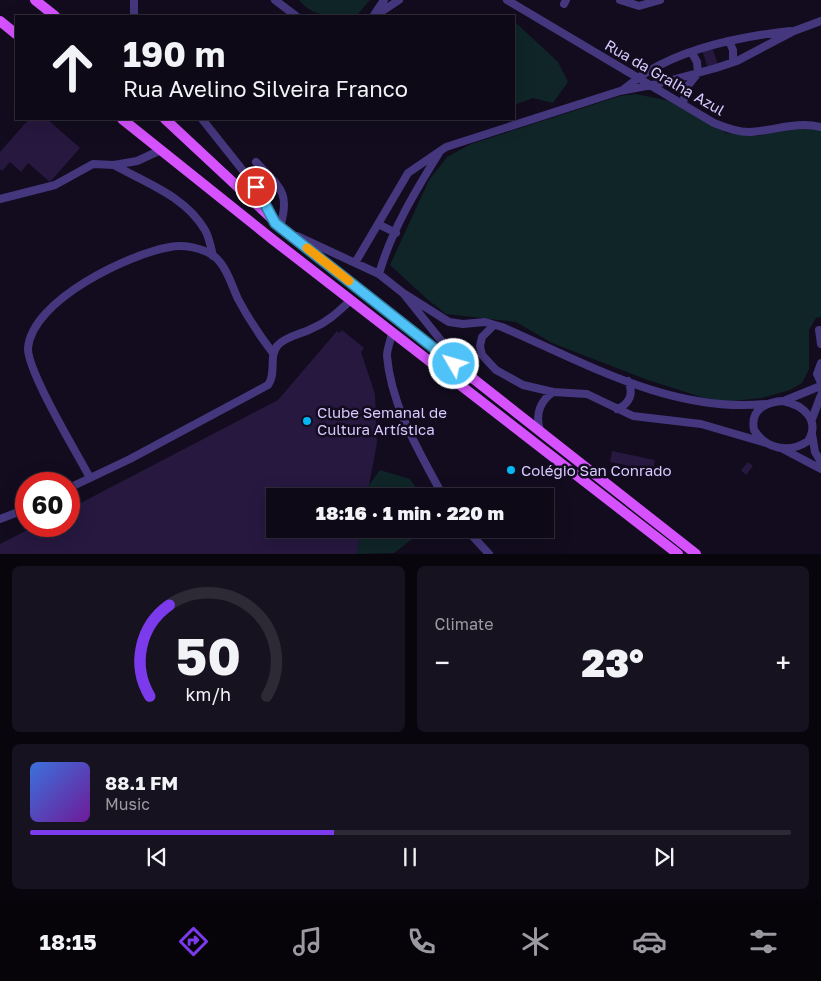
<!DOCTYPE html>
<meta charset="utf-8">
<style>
:root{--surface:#0e0916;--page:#17121f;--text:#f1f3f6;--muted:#9b9aa1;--line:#2e2a35;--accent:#7c3aed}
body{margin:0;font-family:"Golos Text",sans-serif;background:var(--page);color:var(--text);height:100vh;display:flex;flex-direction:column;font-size:19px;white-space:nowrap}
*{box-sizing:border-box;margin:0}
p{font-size:16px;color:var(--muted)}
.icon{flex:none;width:28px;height:28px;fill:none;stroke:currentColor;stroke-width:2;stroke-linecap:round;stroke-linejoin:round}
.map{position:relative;height:554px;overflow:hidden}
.sheet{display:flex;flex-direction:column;gap:12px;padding:12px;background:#08050c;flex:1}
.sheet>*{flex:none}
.hud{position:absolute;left:15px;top:15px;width:500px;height:105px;border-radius:0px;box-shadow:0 5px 20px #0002,0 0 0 1px var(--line);background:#0e0916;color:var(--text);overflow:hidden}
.speed{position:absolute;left:15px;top:472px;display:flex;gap:10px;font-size:25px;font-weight:700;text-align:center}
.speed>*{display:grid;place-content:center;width:65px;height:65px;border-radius:50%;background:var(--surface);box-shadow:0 5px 20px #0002,0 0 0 1px var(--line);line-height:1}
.speed .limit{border:8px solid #d22;background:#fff;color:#111}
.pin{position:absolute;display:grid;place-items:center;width:42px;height:42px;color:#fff;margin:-21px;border:2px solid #fff;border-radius:50%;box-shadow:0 1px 5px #0007}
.me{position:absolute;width:55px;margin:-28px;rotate:308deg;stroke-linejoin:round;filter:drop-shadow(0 0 4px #0008)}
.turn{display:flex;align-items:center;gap:18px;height:105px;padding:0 25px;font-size:22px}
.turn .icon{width:65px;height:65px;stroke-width:2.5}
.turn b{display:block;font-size:35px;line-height:42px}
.big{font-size:38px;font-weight:800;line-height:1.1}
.sheet .tile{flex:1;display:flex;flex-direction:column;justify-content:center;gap:8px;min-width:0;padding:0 18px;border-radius:8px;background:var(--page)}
.sheet .dial{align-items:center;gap:0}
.dial svg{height:130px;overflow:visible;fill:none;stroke:var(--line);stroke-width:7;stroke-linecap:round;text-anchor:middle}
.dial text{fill:var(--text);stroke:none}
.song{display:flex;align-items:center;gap:15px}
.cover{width:60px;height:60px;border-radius:8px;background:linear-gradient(135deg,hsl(220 70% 55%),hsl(280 70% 35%))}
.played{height:5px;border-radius:2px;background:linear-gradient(90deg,var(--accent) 40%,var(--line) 40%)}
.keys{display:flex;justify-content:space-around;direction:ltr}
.heat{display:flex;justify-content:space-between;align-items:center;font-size:28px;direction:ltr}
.sheet .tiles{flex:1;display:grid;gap:12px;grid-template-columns:1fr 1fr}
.tile:last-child{grid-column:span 2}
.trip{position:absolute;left:266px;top:488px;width:288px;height:50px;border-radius:0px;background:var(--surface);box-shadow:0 5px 20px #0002,0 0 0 1px var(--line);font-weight:800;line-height:50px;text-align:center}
.tab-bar{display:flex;height:80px;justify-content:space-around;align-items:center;background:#060409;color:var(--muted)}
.tab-bar .icon{width:35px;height:35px}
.tab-bar .selected{color:var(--accent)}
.tab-bar b{font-size:22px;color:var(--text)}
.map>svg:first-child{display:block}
</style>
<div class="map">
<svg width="821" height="554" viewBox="0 0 821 554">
<rect width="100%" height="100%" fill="#120c1e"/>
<path fill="#0f2528" d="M299,0H370L358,14C337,18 313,18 299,0Z
M514,21L558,62L568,82L553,103L533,98L514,105Z
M636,94L670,101L726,133L757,136L799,128L821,129V317L816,318L809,330V369L802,383L790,390L762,398L732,401L710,400L645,379L552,343L516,322L446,314L427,299L390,265L429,180L447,157L471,144L620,96Z
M380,470L410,479L421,495L367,496L369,485Z
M361,529H414L415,537L394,553L357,554Z"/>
<path fill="#26183f" d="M712,47L718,65L708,69L702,50Z
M29,119H47L80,148L50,182L28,163L21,172L10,162L2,171L0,169V152Z
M342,330L364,348L361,352L375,394L377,443L367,496H275V529H361L357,554H0V544L35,526H69V509L278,400L337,331L339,333Z
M612,451L655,460L653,471L610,462Z
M748,462L753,466L746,475L741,470Z"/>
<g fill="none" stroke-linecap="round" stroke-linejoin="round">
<path stroke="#44377d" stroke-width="8" d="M275,0L296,16
M507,0L714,123C726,128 737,132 749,132C773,131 797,121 821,127
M620,0L639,6L660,0
M564,4L566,0
M374,15L384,0
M134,16V0
M375,16L399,0
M729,41L733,50V62
M624,89C632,83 640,76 649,71C689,47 745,36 790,31
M683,104L686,88L698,73L697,62L692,53
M202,119L256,187L271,215
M256,162C279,187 291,191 280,227
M114,165C146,183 185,196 205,230C209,237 211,247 213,256
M0,199L55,185L93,164L114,165L137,161L161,150
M378,224L396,233
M297,236L379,274L403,293L459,363
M355,263L408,173L446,147L620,91L657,84L716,68L737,61L794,31L821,21
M379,274C391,231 416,190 439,153
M403,293L449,322L463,324L485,322L502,327C585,363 671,413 765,404
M494,325L482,337L480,346L482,355L496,370L523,385L553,392L587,394L633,416L701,424L766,443
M819,330L821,344
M392,333C391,340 387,348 387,356C391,406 420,453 443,496
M821,363L817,374L821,383
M786,400L818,387L821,388
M783,401C803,405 821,420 808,441C789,454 766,449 754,430C750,410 765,402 783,401Z
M617,409C630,404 634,393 628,381
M812,419L821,395
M540,430C535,415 540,401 553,392
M812,434L815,452L821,462
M783,449L821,469
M90,478C77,453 27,371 28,348C32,300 129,254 170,247C183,244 203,248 214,256C227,267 231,284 238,299C248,318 260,336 273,353
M69,488L130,459L268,385C277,373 268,356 278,345C287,336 302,334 313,328C328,322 339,311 351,300
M0,519L26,509
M466,529L489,554"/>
<path stroke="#d652fe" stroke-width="10" d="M35,0L55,16
M0,21L16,34
M122,119L272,239L678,554
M165,119L284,230L696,554"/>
</g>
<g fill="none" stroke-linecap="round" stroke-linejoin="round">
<g stroke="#337fa1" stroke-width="12">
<path id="route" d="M256,187L275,223L280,227L454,364"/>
</g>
<use href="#route" stroke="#4fc3f7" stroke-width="9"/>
<path stroke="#f59e0b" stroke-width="9" d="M307,248L349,281"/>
</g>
<g fill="#02b7f2" stroke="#120c1e" stroke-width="2">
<circle cx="307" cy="421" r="5"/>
<circle cx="511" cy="470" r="5"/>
</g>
<g text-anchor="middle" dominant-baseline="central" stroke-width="5" stroke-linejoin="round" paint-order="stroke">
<g font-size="15" fill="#d8caff" stroke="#120c1e">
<text transform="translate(665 77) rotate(30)">Rua da Gralha Azul</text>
</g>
<g font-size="15" fill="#d8caff" stroke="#120c1e" text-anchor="start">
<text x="317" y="412">Clube Semanal de<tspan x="317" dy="17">Cultura Artística</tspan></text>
<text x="521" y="470">Colégio San Conrado</text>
</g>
</g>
</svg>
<div class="speed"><div class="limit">60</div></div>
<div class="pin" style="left:256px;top:187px;background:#d93025"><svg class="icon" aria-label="arrive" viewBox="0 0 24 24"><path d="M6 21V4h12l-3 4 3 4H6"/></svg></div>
<svg class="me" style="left:454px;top:364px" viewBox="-20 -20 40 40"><circle r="17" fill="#4fc3f7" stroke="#fff" stroke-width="3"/><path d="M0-11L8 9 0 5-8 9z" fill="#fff"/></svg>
<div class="trip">18:16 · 1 min · 220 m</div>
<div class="hud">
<div class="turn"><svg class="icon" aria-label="ahead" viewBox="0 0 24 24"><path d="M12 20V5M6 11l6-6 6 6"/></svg><div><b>190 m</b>Rua Avelino Silveira Franco</div></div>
</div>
</div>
<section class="sheet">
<div class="tiles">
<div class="tile dial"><svg viewBox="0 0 100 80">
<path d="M14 69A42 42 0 1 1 86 69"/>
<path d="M14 69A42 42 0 0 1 26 13" stroke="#7c3aed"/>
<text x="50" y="56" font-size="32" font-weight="700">50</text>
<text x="50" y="72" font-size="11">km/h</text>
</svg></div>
<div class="tile"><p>Climate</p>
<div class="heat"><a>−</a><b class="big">23°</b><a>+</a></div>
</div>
<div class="tile">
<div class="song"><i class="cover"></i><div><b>88.1 FM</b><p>Music</p></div></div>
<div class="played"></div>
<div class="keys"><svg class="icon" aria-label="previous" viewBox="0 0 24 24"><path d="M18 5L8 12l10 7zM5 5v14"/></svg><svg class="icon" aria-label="pause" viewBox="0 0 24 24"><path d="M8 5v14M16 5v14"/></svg><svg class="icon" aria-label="next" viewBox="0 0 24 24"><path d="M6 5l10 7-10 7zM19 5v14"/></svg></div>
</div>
</div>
</section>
<nav class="tab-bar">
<b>18:15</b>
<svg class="icon selected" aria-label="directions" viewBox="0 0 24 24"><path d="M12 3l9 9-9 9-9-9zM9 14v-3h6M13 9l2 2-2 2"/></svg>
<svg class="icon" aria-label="music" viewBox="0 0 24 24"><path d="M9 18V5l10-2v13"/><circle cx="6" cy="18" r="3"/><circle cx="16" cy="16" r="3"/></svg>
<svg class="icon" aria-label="phone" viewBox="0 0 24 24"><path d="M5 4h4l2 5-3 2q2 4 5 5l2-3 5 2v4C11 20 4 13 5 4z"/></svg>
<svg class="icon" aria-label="climate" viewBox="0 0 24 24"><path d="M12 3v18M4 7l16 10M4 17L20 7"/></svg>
<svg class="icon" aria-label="car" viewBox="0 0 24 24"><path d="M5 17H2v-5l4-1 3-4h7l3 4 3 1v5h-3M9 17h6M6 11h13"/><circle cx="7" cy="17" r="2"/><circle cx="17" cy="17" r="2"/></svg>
<svg class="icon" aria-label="filters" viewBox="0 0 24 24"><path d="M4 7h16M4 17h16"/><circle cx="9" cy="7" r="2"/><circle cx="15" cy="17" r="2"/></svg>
</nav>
